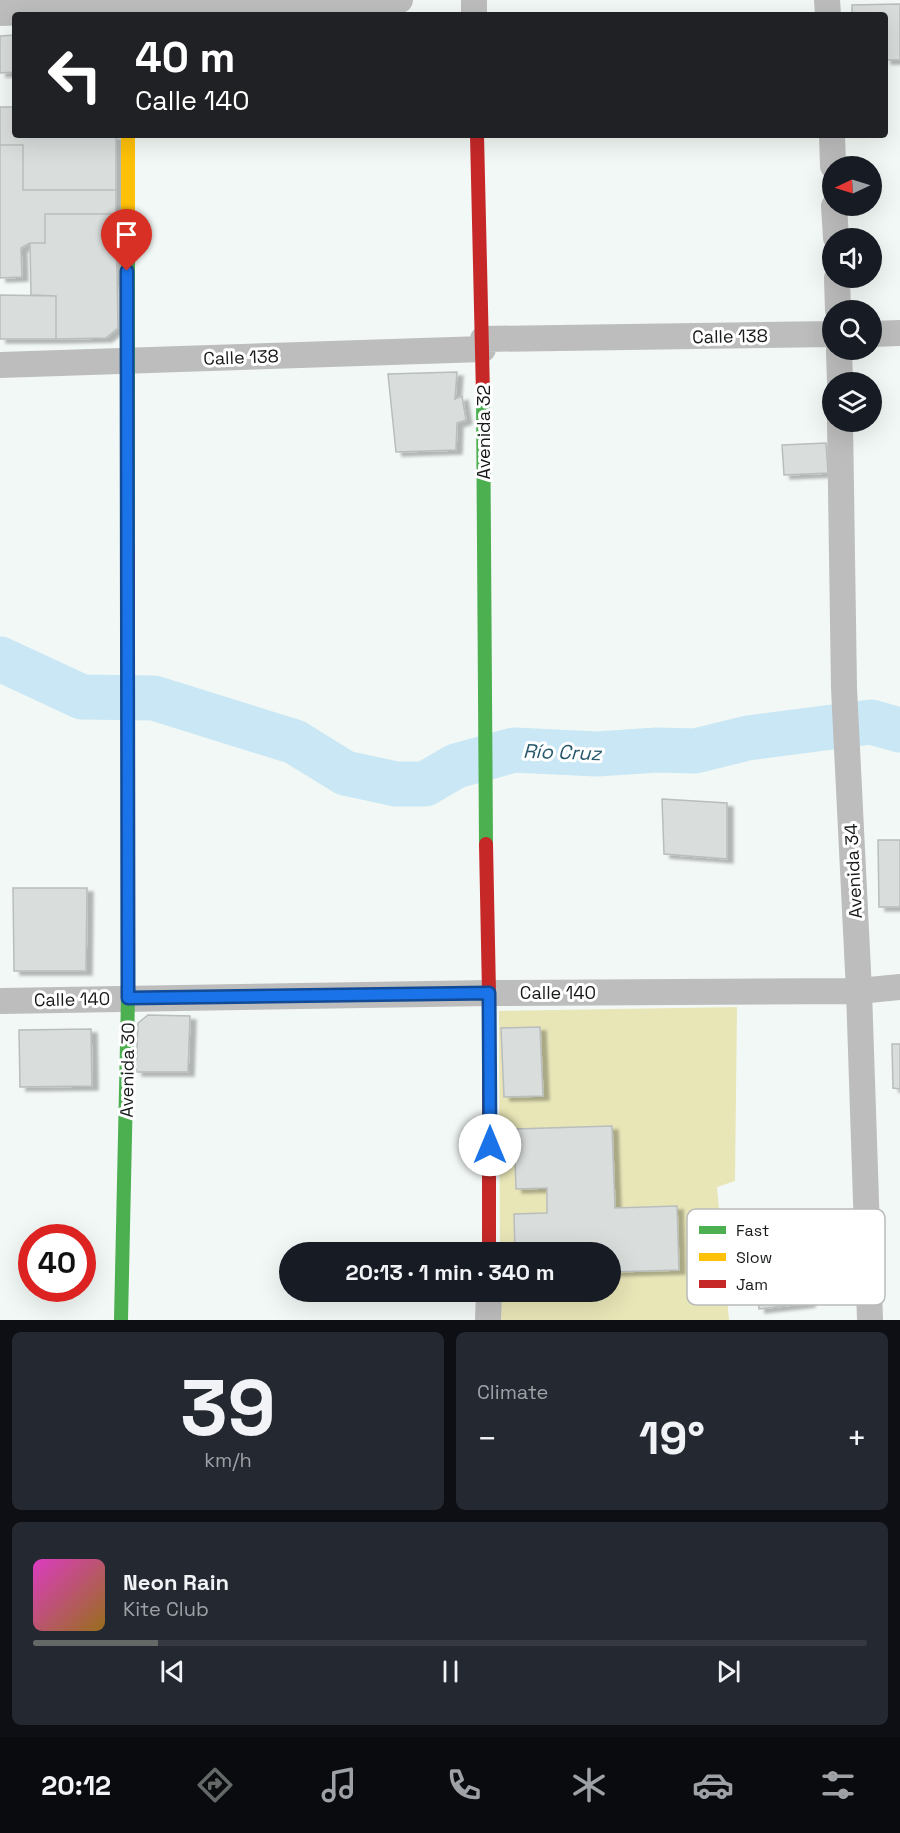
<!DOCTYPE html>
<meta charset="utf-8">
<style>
:root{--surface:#171b24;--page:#242831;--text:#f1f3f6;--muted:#9ea1a6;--line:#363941;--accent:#646866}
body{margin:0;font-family:"Space Grotesk",sans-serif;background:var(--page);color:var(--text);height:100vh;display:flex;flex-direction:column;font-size:22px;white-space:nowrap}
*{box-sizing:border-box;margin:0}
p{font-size:20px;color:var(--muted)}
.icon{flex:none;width:33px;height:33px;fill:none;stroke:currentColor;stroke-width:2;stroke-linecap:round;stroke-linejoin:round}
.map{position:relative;height:1320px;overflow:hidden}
.panel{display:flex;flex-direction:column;gap:12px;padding:12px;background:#0d0f14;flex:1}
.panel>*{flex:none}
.hud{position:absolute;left:12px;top:12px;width:876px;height:126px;border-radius:6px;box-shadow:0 6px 24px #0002;background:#202124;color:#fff;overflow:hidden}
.needle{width:39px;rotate:266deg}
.fabs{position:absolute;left:822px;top:156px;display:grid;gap:12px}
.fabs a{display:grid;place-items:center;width:60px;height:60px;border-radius:50%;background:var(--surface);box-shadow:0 6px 24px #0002;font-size:30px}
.speed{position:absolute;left:18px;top:1224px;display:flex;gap:12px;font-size:30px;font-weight:700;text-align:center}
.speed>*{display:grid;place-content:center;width:78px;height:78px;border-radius:50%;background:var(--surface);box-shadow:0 6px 24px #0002;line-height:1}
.speed .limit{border:9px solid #d22;background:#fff;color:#111}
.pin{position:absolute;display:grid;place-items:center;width:51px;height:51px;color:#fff;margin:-62px -26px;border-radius:50% 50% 50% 0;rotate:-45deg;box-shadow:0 0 6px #0007}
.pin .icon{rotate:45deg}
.me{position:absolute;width:66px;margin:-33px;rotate:0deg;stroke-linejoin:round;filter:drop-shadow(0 0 4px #0008)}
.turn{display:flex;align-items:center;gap:21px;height:126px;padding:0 24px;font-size:27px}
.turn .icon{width:78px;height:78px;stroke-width:2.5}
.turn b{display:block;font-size:42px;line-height:51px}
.big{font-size:45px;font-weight:600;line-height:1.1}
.panel .card{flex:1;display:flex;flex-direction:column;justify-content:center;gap:9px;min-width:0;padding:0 21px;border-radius:9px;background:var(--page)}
.panel .dial{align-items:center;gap:0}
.dial b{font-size:78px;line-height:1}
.song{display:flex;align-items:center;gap:18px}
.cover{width:72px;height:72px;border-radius:9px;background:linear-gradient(135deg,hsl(310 70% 55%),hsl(40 70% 35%))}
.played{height:6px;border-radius:3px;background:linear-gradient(90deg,var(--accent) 15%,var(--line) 15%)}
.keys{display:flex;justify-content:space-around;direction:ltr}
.heat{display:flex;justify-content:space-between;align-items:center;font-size:33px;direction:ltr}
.panel .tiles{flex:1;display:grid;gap:12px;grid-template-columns:1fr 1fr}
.card:last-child{grid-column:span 2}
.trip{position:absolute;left:279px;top:1242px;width:342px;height:60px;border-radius:30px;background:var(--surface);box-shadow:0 6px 24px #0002;font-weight:600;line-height:60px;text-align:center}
.tab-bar{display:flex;height:96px;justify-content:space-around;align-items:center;background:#090b0e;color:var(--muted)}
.tab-bar .icon{width:42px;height:42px}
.tab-bar .active{color:var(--accent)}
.tab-bar b{font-size:27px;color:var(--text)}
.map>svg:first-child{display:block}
</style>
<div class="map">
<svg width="900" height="1320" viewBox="0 0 900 1320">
<defs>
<filter id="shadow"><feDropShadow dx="6" dy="4" stdDeviation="1.5" flood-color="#0004"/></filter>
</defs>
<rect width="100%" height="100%" fill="#f2f8f5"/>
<path fill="#e8e6b7" d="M737,1007L735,1181L717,1187L729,1320H501L500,1292H610L611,1272L678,1270L677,1206L615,1208L612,1126L514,1129L516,1189L547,1188V1213L514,1214L515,1252H500L499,1011Z"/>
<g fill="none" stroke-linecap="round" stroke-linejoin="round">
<path stroke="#c9e7f4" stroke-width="45" d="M0,659L82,697L154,698L295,742L345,773L396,784H425L456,766L514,750L597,754L657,750L695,751L748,738L871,722L900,730"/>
</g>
<path fill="#d9dddc" stroke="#b9bdbc" stroke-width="1.5" filter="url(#shadow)" d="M900,4V60H885V15H852V5Z
M15,35V72L0,73V36Z
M0,107H15V135H116V190H23V145H0Z
M0,145H23V190H116V214H45V243H30L21,248L22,277L0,278Z
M45,214H116L118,328L106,338L56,339V296L31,295L30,243H45Z
M0,295L56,296V339H0Z
M457,372L455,399L462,396L466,420L457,423L456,450L396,452L388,374Z
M826,443L828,473L784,475L782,445Z
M662,799L727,803V859L664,854Z
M878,840H900V907H879Z
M13,888H87L86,971H14Z
M148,1015L190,1016L188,1072H136L138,1023Z
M540,1027L543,1096L504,1097L501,1028Z
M91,1029L92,1086L20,1087L19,1030Z
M892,1044H900V1089L893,1088Z
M612,1126L615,1208L677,1206L679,1270L610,1272V1252H515L514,1214L547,1213V1188L516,1189L514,1129Z
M805,1248L809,1303L759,1309L754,1259Z"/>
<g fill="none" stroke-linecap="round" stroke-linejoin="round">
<path stroke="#bcbdbc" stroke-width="26" d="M474,0V15
M827,0L828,15
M0,13L400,0
M832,135L833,166
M834,206L836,238
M837,278L838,310
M872,334L900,333
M483,339L832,334
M839,350L840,382
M0,365L483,349
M840,422L844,688L859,991L870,1320
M0,1001L489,993L859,991L900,987
M488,1320L489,1292"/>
<path stroke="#4caf50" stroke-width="14" d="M128,237V553
M483,394L486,844
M121,1320L128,998V803"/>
<path stroke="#ffc107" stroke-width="14" d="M128,135V237"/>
<path stroke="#c62828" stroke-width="14" d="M477,135L483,394
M128,553V803
M486,844L489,993V1252"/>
</g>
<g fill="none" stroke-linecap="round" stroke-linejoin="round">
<g stroke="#114b97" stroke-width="15">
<path id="route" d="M127,271L128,998L489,993L490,1145"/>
</g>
<use href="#route" stroke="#1a73e8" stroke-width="10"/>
</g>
<g text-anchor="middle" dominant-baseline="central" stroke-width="6" stroke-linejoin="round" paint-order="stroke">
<g font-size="18" fill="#171a19" stroke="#fff">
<text transform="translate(730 336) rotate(-1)">Calle 138</text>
<text transform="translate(241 357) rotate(-2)">Calle 138</text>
<text transform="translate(483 432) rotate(-90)">Avenida 32</text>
<text transform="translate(853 871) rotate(-93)">Avenida 34</text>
<text x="558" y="992">Calle 140</text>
<text transform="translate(72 999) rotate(-1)">Calle 140</text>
<text transform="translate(127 1070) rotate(-89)">Avenida 30</text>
</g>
<g font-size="20" font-style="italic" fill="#28586d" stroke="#fff">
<text transform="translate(562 752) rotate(2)">Río Cruz</text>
</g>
</g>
<rect x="687" y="1209" width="198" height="96" rx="9" fill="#fff" stroke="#b9baba" stroke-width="1.5"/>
<rect x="699" y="1226" width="27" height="8" fill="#4caf50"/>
<rect x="699" y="1253" width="27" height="8" fill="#ffc107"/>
<rect x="699" y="1280" width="27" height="8" fill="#c62828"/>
<g font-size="16" fill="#171a19">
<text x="736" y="1236">Fast</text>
<text x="736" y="1263">Slow</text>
<text x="736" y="1290">Jam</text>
</g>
</svg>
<div class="fabs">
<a><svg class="needle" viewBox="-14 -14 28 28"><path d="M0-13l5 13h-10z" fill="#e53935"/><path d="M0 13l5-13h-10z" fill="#9ea1a6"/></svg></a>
<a><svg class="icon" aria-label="sound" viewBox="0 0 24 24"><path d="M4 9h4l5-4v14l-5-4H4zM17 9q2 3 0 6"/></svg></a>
<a><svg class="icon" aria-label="search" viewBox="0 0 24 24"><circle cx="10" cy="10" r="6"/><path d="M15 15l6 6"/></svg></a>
<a><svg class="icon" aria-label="layers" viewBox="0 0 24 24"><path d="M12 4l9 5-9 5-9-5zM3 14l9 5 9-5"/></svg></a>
</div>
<div class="speed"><div class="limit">40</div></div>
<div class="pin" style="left:127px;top:271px;background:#d93025"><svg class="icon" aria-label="arrive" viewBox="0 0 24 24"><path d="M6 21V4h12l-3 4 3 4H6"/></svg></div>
<svg class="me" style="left:490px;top:1145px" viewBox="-20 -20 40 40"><circle r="19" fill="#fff"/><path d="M0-13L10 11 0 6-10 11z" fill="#1a73e8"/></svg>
<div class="trip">20:13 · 1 min · 340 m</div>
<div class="hud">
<div class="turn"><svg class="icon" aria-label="left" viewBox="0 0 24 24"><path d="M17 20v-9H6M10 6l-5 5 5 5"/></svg><div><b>40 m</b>Calle 140</div></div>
</div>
</div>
<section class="panel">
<div class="tiles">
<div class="card dial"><b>39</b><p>km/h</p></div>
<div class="card"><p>Climate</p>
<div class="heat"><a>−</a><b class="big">19°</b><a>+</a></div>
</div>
<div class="card">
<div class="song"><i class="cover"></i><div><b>Neon Rain</b><p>Kite Club</p></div></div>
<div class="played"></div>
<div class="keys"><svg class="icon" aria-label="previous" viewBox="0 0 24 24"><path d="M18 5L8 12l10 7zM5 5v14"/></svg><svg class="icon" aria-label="pause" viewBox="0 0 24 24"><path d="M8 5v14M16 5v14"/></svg><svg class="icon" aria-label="next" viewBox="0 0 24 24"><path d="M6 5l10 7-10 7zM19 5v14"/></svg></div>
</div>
</div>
</section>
<nav class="tab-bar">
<b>20:12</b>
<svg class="icon active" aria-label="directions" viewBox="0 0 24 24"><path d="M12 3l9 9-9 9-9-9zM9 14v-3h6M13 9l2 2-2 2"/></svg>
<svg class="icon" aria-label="music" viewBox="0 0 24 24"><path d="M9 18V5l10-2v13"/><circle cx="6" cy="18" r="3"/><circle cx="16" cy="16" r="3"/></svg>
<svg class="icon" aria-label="phone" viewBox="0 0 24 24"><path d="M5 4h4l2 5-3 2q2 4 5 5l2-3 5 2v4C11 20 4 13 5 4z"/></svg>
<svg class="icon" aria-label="climate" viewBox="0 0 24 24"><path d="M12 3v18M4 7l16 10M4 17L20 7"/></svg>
<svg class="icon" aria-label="car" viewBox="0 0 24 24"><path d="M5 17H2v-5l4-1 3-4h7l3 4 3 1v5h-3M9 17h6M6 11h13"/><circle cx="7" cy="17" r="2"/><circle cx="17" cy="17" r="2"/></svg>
<svg class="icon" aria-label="filters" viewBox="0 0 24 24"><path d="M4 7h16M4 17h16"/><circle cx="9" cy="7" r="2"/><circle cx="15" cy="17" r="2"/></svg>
</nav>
